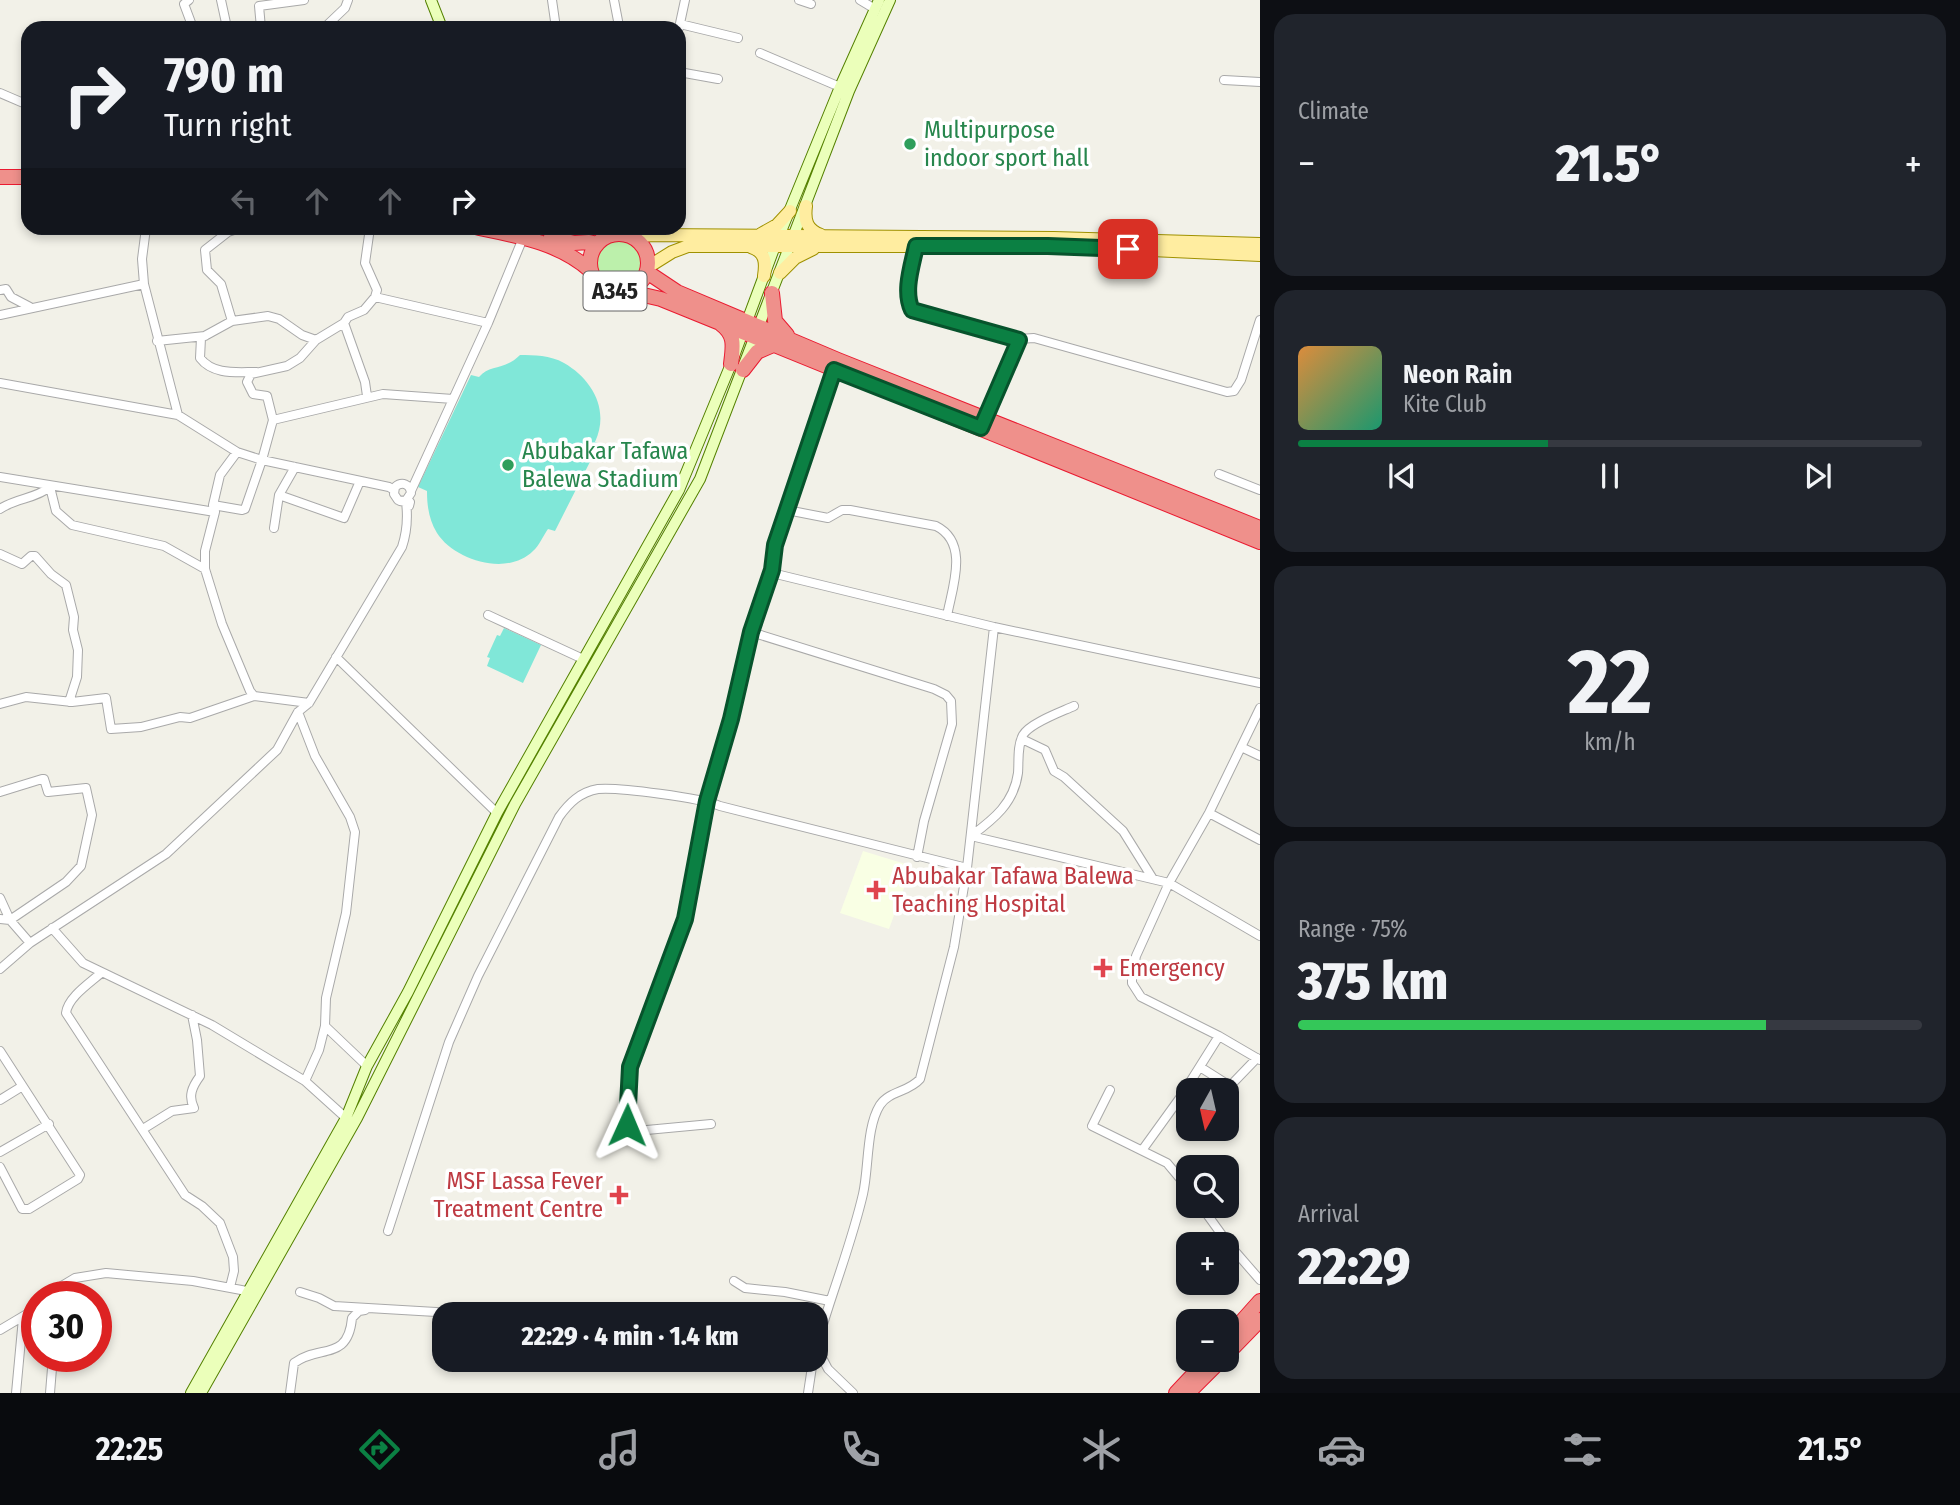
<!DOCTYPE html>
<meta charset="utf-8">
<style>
:root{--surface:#171b24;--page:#20242c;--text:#f1f3f6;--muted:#9ea1a6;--line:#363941;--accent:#0b8043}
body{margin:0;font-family:"Fira Sans Condensed",sans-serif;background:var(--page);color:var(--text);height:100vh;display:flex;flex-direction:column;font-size:26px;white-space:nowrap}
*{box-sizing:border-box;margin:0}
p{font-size:23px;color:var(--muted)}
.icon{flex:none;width:38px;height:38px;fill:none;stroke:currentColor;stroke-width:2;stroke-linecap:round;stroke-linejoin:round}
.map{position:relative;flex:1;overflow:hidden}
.drawer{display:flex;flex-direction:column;gap:14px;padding:14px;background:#0d0f14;width:700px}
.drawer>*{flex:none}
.top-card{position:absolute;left:21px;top:21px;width:665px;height:214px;border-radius:21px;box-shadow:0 4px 10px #0003;background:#171b24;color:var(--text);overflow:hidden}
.needle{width:46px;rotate:188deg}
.fabs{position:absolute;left:1176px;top:1078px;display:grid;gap:14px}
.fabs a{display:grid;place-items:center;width:63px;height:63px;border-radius:14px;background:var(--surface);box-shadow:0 4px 10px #0003;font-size:35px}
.speed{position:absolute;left:21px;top:1281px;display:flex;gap:14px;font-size:35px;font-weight:700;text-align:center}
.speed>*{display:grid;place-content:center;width:91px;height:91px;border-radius:50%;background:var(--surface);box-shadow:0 4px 10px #0003;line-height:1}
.speed .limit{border:10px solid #d22;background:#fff;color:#111}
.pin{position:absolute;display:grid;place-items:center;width:60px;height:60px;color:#fff;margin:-30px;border-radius:14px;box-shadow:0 4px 10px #0006}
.me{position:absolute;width:77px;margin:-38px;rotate:1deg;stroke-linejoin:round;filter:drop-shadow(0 0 5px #0008)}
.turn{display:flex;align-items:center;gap:24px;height:147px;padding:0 28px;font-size:32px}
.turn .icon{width:91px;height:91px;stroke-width:2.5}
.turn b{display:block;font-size:49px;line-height:60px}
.lanes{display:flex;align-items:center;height:66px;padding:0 28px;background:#0003;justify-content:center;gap:35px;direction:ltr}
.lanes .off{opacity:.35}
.big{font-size:52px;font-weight:800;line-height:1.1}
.drawer .tile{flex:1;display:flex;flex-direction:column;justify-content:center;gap:10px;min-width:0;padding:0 24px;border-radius:21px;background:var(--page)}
.drawer .dial{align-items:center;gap:0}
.dial b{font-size:91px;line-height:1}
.song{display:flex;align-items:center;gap:21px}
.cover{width:84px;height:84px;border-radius:10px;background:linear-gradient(135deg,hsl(30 70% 55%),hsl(160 70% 35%))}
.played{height:7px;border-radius:4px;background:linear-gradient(90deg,var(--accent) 40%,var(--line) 40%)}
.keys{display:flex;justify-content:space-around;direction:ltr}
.heat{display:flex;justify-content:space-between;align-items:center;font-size:38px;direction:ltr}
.charge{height:10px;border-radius:5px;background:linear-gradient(90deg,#34c759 75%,var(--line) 0)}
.trip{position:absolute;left:432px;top:1302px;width:396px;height:70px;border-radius:21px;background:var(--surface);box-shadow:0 4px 10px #0003;font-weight:800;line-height:70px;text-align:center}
.dock{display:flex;height:112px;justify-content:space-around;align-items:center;background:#090b0e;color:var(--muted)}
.dock .icon{width:49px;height:49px}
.dock .on{color:var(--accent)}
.dock b{font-size:32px;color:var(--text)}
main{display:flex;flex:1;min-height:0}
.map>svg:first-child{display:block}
</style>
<main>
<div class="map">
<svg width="1260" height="1393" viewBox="0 0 1260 1393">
<rect width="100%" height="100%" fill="#f2f1e8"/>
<path fill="#f9ffe4" d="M863,851L912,866L889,929L840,913Z"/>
<path fill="#bcf0ab" d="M595 263a25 25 0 1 1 50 0a25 25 0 1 1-50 0Z"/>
<path fill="#80e7d8" d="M520,355C534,355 550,355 564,363C592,379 610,410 595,442L599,444L555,531L548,529C543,536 539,546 533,551C507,577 454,560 437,533C429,520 427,506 427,491L418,487L471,375L479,377C490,364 504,371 520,355Z
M504,628L541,645L523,683L487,666L490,658L487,657L497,635L500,636Z"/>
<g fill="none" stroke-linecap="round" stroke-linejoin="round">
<g stroke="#a9a9a9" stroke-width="10">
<path id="street" d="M189,0L184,4L193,28
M221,0L226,23L230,28
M552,0L556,28
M614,0L619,26L617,28
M799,0L811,4
M860,0L875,9
M680,24L738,38
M261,28L259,6L304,0
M324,28L345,8L348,0
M679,28L685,0
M760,53L840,87
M679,72L718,79
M1224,80L1260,82
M0,93L28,105
M146,228L142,259L144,284L178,415
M916,246C912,266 903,291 912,311L1019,339
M0,290L6,289L11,297L30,307
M375,297L488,323
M0,315L144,284
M232,321L221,284L207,270L205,250L228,232L240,228
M344,323L365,382L367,396
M157,341L205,336
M834,370L775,545L771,564L776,574L994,627L1260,683
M255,372C236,372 213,375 200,358L201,338L232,321L268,316L279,319L302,335L316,340
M0,383L178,415L237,452L262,460L389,487L394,490
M273,420L383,394L453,399
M984,422L1019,339L1034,338L1227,392L1234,391L1241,380L1260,320
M237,452L220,475L213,505L215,512L205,551V569L222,624L250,691L254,696
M1219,474L1260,490
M0,477L215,512
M50,487L56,511L72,525L164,546L205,569
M411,491L488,323L523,238
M279,495L344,518L360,481
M405,501L398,500L394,494L395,487C402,481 410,484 411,493L407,499L410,502L409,506
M213,505L242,510L245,509L262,460L273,420L267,396L253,394L247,382L251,374L287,366L300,358L316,340L344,323L348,317L364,310L375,297L377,290L365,263L370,228
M0,509C16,498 35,499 50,487
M787,510L828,518L842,510H850L936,526C970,543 952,588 947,616
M274,528L279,495L295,467
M0,554L22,564L31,556H35L51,574L66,585L74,617L73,630L78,650L77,677L69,702
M488,615L583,659
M751,632L934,689L946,695L951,701L952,724L924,821L917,857
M336,657L497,813
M0,704L26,697L72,702L106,698L111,729L141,727L180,717L190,718L254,696L309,703
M1260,708L1209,813L1169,883L1136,956L1132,976V983L1141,997L1219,1036L1260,1060
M298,712L315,756L350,817L355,832L346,913L326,998L325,1026L367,1066
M1022,739L1045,750L1054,771L1064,777L1123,831L1153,879
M1241,747L1260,756
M0,792L42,779H44L48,792L86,788L92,815L81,866L66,882L10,920L0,919
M1209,813L1260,840
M971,836L1169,883L1260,936
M971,836C994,819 1014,803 1018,773C1019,761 1017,746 1023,735C1030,723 1061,712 1074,706
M0,898L10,920L30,943
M52,928L83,963L212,1025L305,1081L346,1118
M0,969L30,943L166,854L277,750L298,712L309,703L402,547C407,532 408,518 406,502L400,501
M101,973C90,983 68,997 66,1013L185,1195L202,1206L220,1223L233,1257L234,1271L230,1287
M0,1051L80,1175L78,1179L29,1209H22L0,1167
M1200,1067L1230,1086L1257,1058
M305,1081L319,1050L325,1026
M1110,1090L1092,1126L1167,1163L1188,1188
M0,1100L21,1087
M711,1124L636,1131L629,1129L627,1119L630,1067L685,919L707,801L731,719L751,632L772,570
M143,1129L172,1111L194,1108C188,1096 192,1087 200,1076L197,1040L192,1015
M1143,1149L1182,1095L1219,1036
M0,1152L49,1124
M1201,1206L1227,1242L1260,1280
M388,1231L449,1042L478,976L559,817C569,803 580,792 598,789C619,787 701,798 720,806L967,868
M734,1281L745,1288L785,1292L830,1301
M300,1292L319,1298L334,1306L470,1314
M50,1297L60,1287L75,1278L106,1273L193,1281L252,1292
M0,1330L37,1308
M816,1346L828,1369L853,1393
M816,1348C830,1297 851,1246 863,1194C869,1168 866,1127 880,1105C889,1091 909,1092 920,1079L954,947L967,868L994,627
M16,1393L23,1318
M50,1393L53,1356
M290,1393L294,1363C319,1344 348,1362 352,1318L359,1311L365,1310
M808,1393L813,1360"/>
</g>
<g stroke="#548100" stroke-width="12">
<path id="secondary" d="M431,0L442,28
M191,1393L346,1118L367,1066L408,992L497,813L679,490L731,364L775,246L840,87L879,0
M201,1393L357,1118L515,804L700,479L849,91L890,0"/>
</g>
<g stroke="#9f9100" stroke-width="14">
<path id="primary" d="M806,206C804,221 807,230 821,235
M761,234L777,225L790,211
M632,237L653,235L1054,238L1260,244
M751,247C766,252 766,263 764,276
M1086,247L1260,255
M648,267L672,252L688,246H945
M780,273L795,258L813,249"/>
</g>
<g stroke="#ea1b31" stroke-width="16">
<path id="highway" d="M0,177H28
M479,228C519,236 560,243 591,271
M590 263a29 29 0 1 1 58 0a29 29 0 1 1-58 0Z
M551,237L574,243L589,242L597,244
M647,272L677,292L838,360L1260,528
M626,291L661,299L1260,542
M772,293L775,321L787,335
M721,324C736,335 733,347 731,364
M743,370L757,352L773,345
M1227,1338L1260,1301
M1227,1354L1260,1320
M1176,1393L1207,1360
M1188,1393L1221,1360"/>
</g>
<use href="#street" stroke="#fff" stroke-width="8"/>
<use href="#secondary" stroke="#ebffba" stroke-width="10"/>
<use href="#primary" stroke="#ffeda0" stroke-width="12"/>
<use href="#highway" stroke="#ef908b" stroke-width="14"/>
</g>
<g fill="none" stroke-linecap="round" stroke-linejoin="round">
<g stroke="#07532c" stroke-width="18">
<path id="route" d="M627,1125L630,1067L685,919L707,801L731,719L751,632L772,570L775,545L834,370L981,428L1019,340L912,310C903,291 912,266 916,246H1048L1128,249"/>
</g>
<use href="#route" stroke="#0b8043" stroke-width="12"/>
</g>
<g fill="#2e9e5b" stroke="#fff" stroke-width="2.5">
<circle cx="910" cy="144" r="7"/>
<circle cx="508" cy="465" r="7"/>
</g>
<g fill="#e0444e" stroke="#fff" stroke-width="2.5">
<path d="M872.5 879.5h7v7h7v7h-7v7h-7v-7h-7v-7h7z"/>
<path d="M1099.5 957.5h7v7h7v7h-7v7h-7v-7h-7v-7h7z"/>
<path d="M615.5 1184.5h7v7h7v7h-7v7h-7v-7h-7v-7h7z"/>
</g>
<g text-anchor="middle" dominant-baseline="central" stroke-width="7" stroke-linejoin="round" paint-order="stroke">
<rect fill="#fff" stroke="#646464" stroke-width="2" x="583.5" y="271.5" width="63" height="39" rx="5"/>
<g font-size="23" font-weight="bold" fill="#222">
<text x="615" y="291">A345</text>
</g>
<g font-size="24" fill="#27864d" stroke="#fff" text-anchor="start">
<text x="924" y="130">Multipurpose<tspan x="924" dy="28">indoor sport hall</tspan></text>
<text x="522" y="451">Abubakar Tafawa<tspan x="522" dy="28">Balewa Stadium</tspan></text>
</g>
<g font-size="24" fill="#be3a42" stroke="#fff" text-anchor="start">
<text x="892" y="876">Abubakar Tafawa Balewa<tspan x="892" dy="28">Teaching Hospital</tspan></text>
<text x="1119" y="968">Emergency</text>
<text x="603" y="1181" text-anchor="end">MSF Lassa Fever<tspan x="603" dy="28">Treatment Centre</tspan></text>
</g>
</g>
</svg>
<div class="fabs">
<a><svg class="needle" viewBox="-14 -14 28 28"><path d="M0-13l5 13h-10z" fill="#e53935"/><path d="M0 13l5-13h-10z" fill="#9ea1a6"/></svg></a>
<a><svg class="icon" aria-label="search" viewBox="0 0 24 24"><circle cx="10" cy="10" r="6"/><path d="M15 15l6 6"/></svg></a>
<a>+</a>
<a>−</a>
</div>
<div class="speed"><div class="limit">30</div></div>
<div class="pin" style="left:1128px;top:249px;background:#d93025"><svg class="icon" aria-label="arrive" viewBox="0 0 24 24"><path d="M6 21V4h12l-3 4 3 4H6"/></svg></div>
<svg class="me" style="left:627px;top:1125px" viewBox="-20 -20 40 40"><path d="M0-17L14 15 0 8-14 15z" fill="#0b8043" stroke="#fff" stroke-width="4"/></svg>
<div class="trip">22:29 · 4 min · 1.4 km</div>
<div class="top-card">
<div class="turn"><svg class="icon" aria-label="right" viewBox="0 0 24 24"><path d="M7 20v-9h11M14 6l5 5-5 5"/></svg><div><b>790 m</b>Turn right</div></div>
<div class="lanes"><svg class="icon off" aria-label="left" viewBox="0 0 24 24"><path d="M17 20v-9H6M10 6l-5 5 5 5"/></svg><svg class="icon off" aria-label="ahead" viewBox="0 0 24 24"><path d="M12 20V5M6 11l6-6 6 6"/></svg><svg class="icon off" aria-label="ahead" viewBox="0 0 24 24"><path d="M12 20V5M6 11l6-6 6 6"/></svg><svg class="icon" aria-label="right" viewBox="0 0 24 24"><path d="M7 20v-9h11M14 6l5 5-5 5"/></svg></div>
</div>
</div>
<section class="drawer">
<div class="tile"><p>Climate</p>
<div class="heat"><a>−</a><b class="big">21.5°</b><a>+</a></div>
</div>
<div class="tile">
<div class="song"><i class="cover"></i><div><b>Neon Rain</b><p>Kite Club</p></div></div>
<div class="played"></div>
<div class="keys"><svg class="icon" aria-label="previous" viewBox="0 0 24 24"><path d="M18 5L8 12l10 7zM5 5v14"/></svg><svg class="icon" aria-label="pause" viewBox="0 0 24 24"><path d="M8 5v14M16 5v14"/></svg><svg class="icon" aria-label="next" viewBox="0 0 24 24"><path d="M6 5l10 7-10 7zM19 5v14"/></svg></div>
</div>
<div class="tile dial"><b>22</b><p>km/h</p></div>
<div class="tile"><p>Range · 75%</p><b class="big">375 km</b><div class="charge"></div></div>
<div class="tile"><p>Arrival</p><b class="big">22:29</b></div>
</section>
</main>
<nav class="dock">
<b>22:25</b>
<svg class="icon on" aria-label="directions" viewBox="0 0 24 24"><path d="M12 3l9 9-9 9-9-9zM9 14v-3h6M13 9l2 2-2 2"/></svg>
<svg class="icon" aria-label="music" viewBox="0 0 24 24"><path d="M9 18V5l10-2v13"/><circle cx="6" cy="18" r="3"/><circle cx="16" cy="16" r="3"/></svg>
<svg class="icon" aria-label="phone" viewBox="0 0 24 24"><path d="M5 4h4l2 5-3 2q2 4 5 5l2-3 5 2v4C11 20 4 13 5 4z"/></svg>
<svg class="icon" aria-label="climate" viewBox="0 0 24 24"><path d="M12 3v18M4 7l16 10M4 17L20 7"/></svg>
<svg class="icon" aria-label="car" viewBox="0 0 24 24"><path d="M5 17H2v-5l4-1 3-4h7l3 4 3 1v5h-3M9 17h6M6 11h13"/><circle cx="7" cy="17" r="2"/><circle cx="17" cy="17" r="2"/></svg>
<svg class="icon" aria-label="filters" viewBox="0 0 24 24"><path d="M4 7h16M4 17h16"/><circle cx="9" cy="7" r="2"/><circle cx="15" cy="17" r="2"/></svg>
<b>21.5°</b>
</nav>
